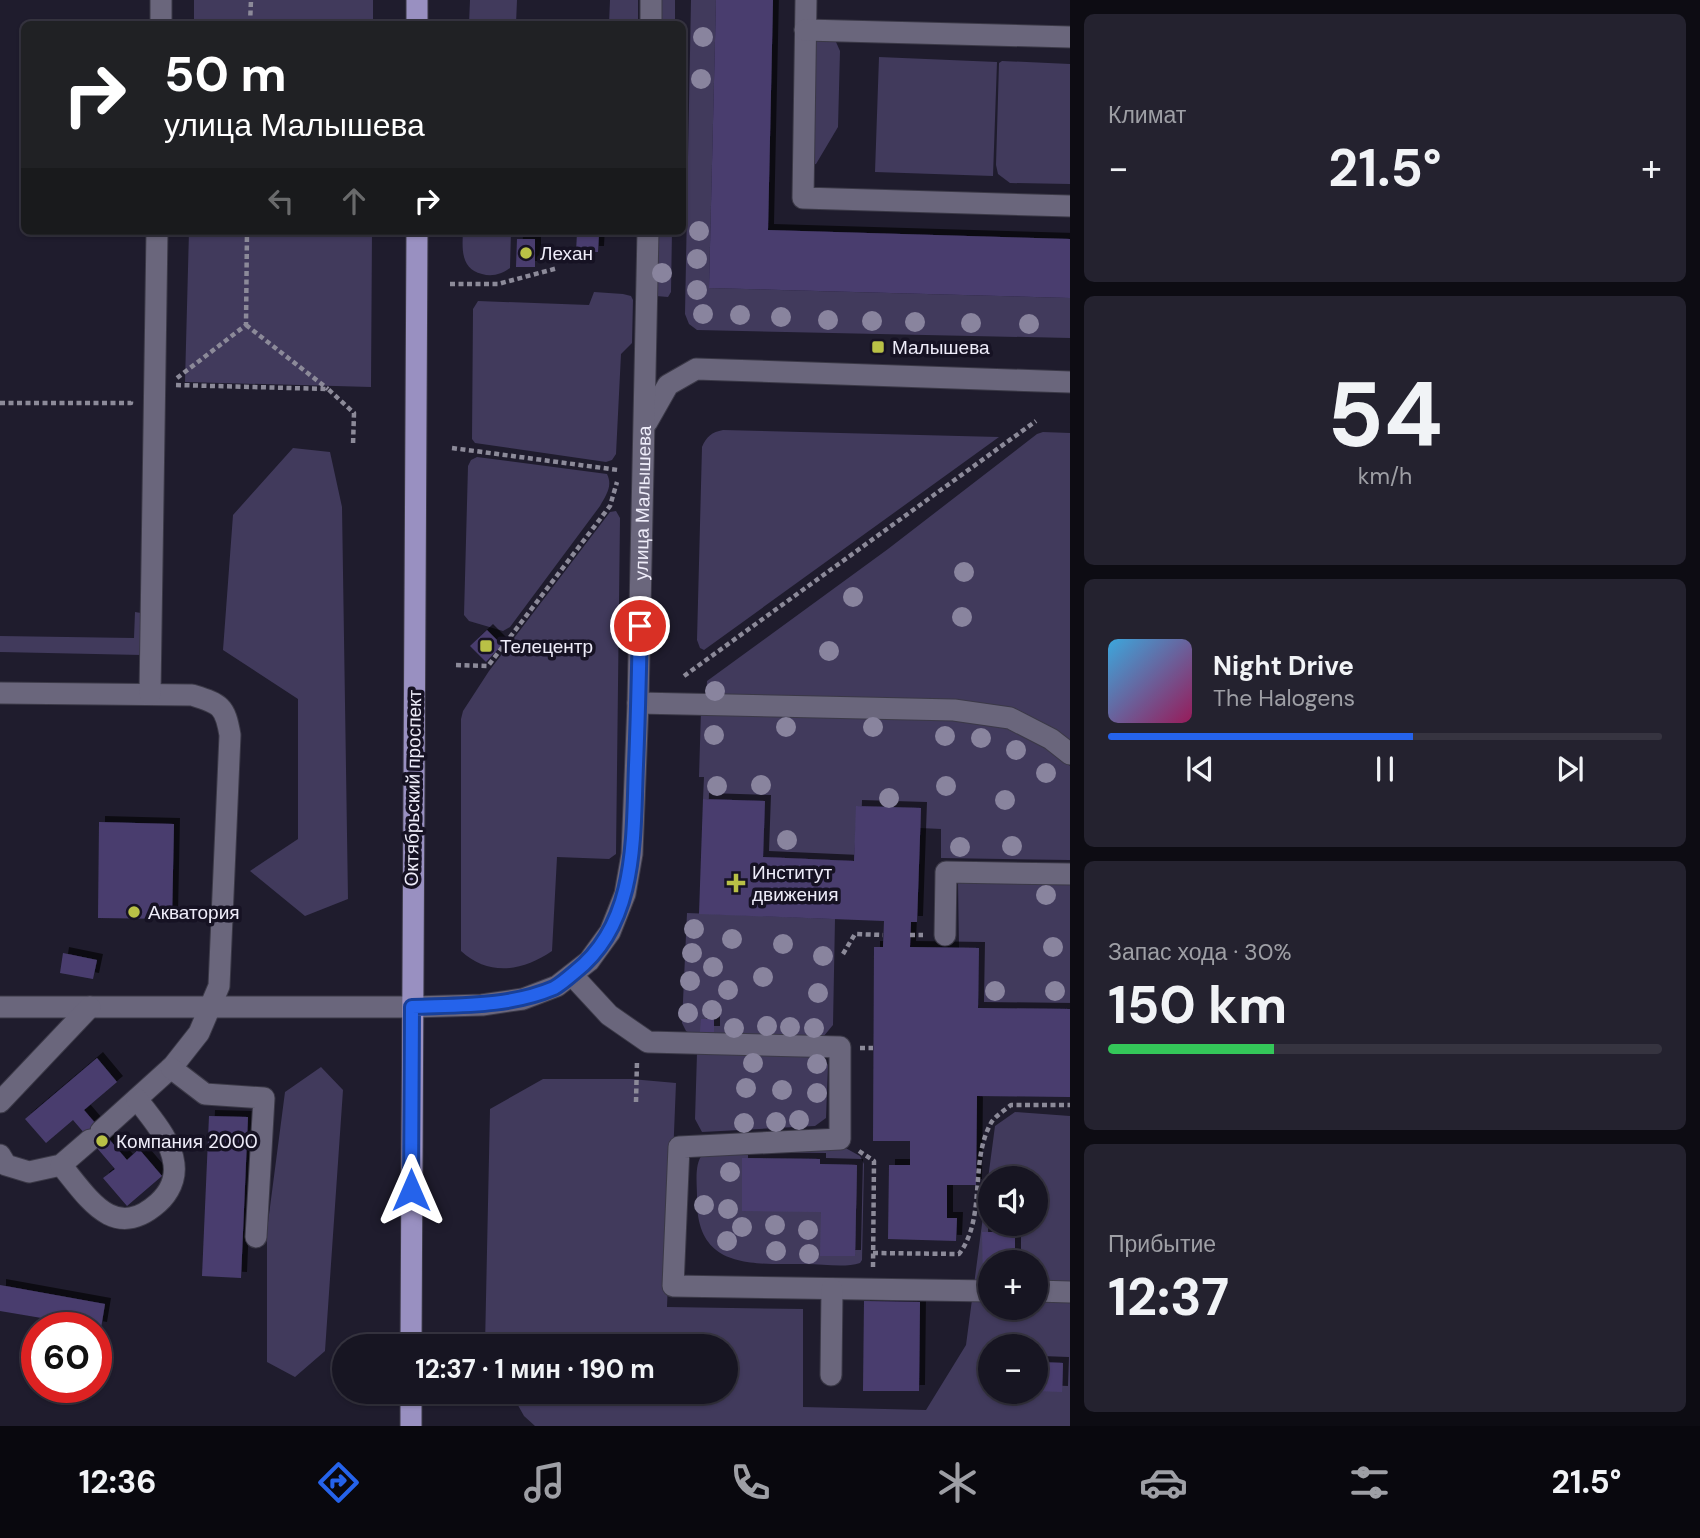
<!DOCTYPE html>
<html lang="ru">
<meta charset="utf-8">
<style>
:root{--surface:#171522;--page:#24222f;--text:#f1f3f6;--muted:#9e9fa5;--line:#363440;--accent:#2563eb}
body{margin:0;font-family:"DM Sans",sans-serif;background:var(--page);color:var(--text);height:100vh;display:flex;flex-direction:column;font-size:26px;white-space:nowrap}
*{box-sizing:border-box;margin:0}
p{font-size:23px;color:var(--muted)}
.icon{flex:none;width:38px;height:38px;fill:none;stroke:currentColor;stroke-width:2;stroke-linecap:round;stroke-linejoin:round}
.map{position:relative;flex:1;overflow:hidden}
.side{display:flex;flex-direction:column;gap:14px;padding:14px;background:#0d0c13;width:630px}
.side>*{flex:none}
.top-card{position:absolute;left:21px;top:21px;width:665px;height:214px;border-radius:10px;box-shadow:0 2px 5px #0004,0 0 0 2px var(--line);background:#202124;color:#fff;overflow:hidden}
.controls{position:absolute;left:978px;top:1166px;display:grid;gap:14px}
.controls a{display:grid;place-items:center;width:70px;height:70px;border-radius:50%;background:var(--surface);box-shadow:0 2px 5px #0004,0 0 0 2px var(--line);font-size:35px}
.speed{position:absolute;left:21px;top:1312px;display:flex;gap:14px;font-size:35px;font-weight:700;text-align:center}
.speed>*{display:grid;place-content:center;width:91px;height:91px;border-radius:50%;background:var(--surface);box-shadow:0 2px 5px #0004,0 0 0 2px var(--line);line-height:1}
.speed .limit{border:10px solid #d22;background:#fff;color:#111}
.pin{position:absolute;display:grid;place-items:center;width:60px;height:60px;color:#fff;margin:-30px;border:4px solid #fff;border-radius:50%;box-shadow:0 2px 7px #0007}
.me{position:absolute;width:77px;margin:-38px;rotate:0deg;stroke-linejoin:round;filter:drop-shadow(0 0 5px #0008)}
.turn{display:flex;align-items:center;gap:24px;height:147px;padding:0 28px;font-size:32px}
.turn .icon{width:91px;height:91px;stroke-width:2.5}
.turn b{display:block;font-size:49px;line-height:60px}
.lanes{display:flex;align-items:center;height:66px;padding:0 28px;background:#0003;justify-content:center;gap:35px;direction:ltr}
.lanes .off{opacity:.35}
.big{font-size:52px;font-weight:700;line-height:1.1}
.side .widget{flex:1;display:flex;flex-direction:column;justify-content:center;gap:10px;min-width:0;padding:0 24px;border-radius:10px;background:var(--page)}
.side .dial{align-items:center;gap:0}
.dial b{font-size:91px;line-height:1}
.song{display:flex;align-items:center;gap:21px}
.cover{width:84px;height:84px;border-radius:10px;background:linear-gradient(135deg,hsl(200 70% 55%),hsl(330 70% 35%))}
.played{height:7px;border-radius:4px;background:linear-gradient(90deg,var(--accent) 55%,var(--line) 55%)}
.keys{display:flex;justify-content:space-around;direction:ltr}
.heat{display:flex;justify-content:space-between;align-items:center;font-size:38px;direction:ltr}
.charge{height:10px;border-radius:5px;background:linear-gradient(90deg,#34c759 30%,var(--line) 0)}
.trip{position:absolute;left:332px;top:1334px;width:406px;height:70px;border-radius:35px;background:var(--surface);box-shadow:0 2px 5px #0004,0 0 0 2px var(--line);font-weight:700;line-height:70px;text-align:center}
.dock{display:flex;height:112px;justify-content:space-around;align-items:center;background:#09080e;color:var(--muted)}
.dock .icon{width:49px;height:49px}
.dock .active{color:var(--accent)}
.dock b{font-size:32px;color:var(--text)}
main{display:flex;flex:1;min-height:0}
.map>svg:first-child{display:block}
</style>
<main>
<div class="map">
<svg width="1070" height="1426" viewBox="0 0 1070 1426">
<defs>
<filter id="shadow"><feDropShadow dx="6" dy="-6" stdDeviation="0" flood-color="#0009"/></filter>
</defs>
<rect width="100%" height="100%" fill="#1f1c2d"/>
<path fill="#413a5c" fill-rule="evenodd" d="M194,0H373V24H194Z
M470,0H517L516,24H469Z
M610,0H638V24H609Z
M658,0H675V24H658Z
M691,0H716L709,288L1070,298V338L697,330L689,324L685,314Z
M829,40L836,42L840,51L838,127L816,164L809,166L813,41Z
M879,57L997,62L993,176L875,172Z
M1002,61L1070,64V184L1010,183L998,174L996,165L999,63Z
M189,231H372L371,387L185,382Z
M463,231H511L510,268C502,274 492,277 482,274C461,269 462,250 463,231Z
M656,231H672L671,292L668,297L656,296Z
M594,292L623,294L631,296L633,300L632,343L621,354L616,454L612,460L606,462L475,443L472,439L473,309L478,301L589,305Z
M723,430L999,437L704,650L700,648L697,640L702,447C706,437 712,432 723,430Z
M1043,432L1070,433V742L1011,710L706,699L707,681L888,549L1037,434Z
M293,448L330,452L342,507L348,899L305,916L250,871L298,839V699L223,650L233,515Z
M477,457L607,474C613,486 606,495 600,506L510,627L503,631L469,621L464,615L468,466L471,460Z
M616,511L620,518L616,854L609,859L557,857L552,951C523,971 489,977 461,951V719L463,711L489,671L610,512Z
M135,612L141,613L142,655L0,652V636L134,638Z
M701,710L953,717L1019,730L1062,757L1070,766V860L941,858V829L920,828L921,808L857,806L854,861L763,857L765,801L703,799L704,777H699Z
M1070,879V1009L978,1008L979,948H959L958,883L961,880Z
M687,913L835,919L833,1025L823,1037L692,1035L686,1031L682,1023Z
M697,1053L822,1055L828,1065L826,1118L815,1126L702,1132L695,1119Z
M321,1067L343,1090L325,1351L295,1377L267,1362V1230L285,1092Z
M543,1079H631L676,1083L667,1307L803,1309V1407L926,1410L966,1345L995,1126L1015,1112L1070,1116V1426H535L524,1416L510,1391H726V1346H485L490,1109ZM990,1178H1036V1223H990ZM990,1262H1036V1307H990ZM990,1346H1036V1391H990Z
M840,1145L860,1156L864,1164L862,1260L860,1263C845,1268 823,1264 806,1264C751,1264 695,1270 697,1196C697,1184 694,1163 703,1154Z"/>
<path fill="#493e6e" filter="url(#shadow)" d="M716,0H773L768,230L1070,239V298L709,288Z
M577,233H599L598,252H576Z
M517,239H535V267H516Z
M487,630L502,645L486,662L470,646Z
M703,799L765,801L763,857L854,861L856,806L921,808L917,922H911L910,947L979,948L978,1008L1070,1009V1097L977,1096L976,1185H947V1218H957L956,1241L888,1239L889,1165H910V1141H873L874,947H883L884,921L699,914Z
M99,822L174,824L172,919L98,918Z
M63,953L97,960L93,979L60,973Z
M701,1019H714V1032H700Z
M97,1058L117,1082L84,1110L127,1160L139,1149L162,1176L127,1206L103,1178L115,1169L73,1120L46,1143L25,1119Z
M209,1116L248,1117L241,1278L202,1276Z
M742,1158L820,1159V1164L857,1165L855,1256H820L821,1212L742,1211Z
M982,1232H1015V1262H990V1280H983Z
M0,1285L105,1304L101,1328L0,1311Z
M864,1301L920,1302L919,1391H863Z
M1036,1362L1063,1363L1062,1392L1036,1391Z
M58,1388H88L87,1396L58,1391Z"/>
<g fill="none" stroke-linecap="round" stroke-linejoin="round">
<g stroke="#3b3947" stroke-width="23">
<g id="minor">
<path d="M806,0L803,198L1070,206"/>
<path d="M161,24V0"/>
<path d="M651,24V0"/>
<path d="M805,30L1070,37"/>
<path d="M647,422L668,385L696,369L1070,382"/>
<path d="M0,693L192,695C220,704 225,705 230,735L219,986L199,1033L173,1066L101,1131"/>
<path d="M150,694L157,231"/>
<path d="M638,703L954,710L1010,718L1051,739L1070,754"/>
<path d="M945,935L946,872L1070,874"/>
<path d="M572,975L609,1015L648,1042L840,1047V1139L679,1147L673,1286L990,1291"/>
<path id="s1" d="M0,1007H412L482,1005L523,999L557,986L589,961L610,932L625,894L632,854L638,703L648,231"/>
<path d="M171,1068L205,1094L264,1098L256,1237"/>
<path d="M0,1102L90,1007"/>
<path d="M0,1155L6,1165L29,1172L61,1165L90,1140"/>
<path d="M61,1165C89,1199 114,1242 158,1203C169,1193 176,1179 174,1164C171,1139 151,1118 137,1099"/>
<path d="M1036,1291L1070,1292"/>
<path d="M831,1375L832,1289"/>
</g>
</g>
<g stroke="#3b3947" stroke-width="23">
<path id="major" d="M417,24V0
M411,1346L417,231
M411,1426V1391"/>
</g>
<path stroke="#8c8a99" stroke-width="4.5" stroke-dasharray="5 3.5" stroke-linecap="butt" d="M250,24L251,0
M450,284H498L558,268
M246,325L328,389
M177,378L246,325L247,231
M176,385L328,389L354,413L353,445
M0,403H131V401
M452,448L618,470
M456,665L488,666L610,506L617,482
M684,676L1036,421
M910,935H923
M843,954L855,934L883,935
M860,1048H873
M636,1102L637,1061
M859,1151L874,1161L873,1267
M873,1253L959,1254C987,1217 969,1162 991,1123C995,1116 1005,1110 1011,1105H1070"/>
<use href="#minor" stroke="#6a667c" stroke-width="21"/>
<use href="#major" stroke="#9990c1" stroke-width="21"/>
</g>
<g fill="#89849e">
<circle cx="703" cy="37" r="10"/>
<circle cx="701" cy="79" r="10"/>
<circle cx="699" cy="231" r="10"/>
<circle cx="697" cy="259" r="10"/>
<circle cx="662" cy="273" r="10"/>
<circle cx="697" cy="290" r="10"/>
<circle cx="703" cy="314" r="10"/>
<circle cx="740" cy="315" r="10"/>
<circle cx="781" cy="317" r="10"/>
<circle cx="828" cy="320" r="10"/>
<circle cx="872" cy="321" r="10"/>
<circle cx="915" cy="322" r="10"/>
<circle cx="971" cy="323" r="10"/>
<circle cx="1029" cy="324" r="10"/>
<circle cx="964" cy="572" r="10"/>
<circle cx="853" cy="597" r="10"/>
<circle cx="962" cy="617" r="10"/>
<circle cx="829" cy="651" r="10"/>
<circle cx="715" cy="691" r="10"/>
<circle cx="786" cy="727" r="10"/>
<circle cx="873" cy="727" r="10"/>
<circle cx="714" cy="735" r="10"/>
<circle cx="945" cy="736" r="10"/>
<circle cx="981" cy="738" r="10"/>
<circle cx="1016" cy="750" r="10"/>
<circle cx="1046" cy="773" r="10"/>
<circle cx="761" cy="785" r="10"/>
<circle cx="717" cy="786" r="10"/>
<circle cx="946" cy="786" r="10"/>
<circle cx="889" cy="798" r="10"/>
<circle cx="1005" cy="800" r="10"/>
<circle cx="787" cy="840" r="10"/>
<circle cx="1012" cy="846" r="10"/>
<circle cx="960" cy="847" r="10"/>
<circle cx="1046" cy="895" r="10"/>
<circle cx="694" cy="929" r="10"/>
<circle cx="732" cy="939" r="10"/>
<circle cx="783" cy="944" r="10"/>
<circle cx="1053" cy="947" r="10"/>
<circle cx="692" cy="953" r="10"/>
<circle cx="823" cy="956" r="10"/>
<circle cx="713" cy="967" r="10"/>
<circle cx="763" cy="977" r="10"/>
<circle cx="690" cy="981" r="10"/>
<circle cx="728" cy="990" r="10"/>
<circle cx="995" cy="991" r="10"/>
<circle cx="1055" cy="991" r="10"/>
<circle cx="818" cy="993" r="10"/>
<circle cx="712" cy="1010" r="10"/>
<circle cx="688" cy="1013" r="10"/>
<circle cx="767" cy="1026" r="10"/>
<circle cx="790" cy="1027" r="10"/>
<circle cx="734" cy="1028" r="10"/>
<circle cx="814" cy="1028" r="10"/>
<circle cx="753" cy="1063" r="10"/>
<circle cx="817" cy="1064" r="10"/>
<circle cx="746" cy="1088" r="10"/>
<circle cx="782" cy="1090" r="10"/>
<circle cx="817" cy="1093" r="10"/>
<circle cx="799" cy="1120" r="10"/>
<circle cx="776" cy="1122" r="10"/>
<circle cx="744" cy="1123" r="10"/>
<circle cx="730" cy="1172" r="10"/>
<circle cx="704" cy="1205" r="10"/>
<circle cx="728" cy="1209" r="10"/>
<circle cx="775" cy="1225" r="10"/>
<circle cx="742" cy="1227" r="10"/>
<circle cx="808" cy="1230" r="10"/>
<circle cx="727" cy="1241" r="10"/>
<circle cx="776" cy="1251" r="10"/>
<circle cx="809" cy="1254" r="10"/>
</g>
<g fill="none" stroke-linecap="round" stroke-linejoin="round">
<g stroke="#184099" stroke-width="18">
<path id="route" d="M411,1190L412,1007C460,1005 509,1007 554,988C561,984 568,978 575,972C638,923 633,837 636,765C638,718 639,672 640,626"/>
</g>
<use href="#route" stroke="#2563eb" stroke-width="12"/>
</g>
<g fill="#b9c146" stroke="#161223" stroke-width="2.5">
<circle cx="526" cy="253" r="7"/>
<rect x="871" y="340" width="14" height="14" rx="3.5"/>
<rect x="479" y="639" width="14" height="14" rx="3.5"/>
<path d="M732.5 872.5h7v7h7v7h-7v7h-7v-7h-7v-7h7z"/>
<circle cx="134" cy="912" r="7"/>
<circle cx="102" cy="1141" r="7"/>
</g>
<g text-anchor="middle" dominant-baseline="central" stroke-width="7" stroke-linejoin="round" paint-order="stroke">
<g font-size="19" fill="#eeecf9" stroke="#161223" text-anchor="start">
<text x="540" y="253">Лехан</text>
<text x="892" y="347">Малышева</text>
<text x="500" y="646">Телецентр</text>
<text x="752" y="872">Институт<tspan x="752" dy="22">движения</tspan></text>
<text x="148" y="912">Акватория</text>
<text x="116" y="1141">Компания 2000</text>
</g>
<g font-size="19" fill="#eeecf9" stroke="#161223">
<text stroke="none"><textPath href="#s1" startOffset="1069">улица Малышева</textPath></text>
<text transform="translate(413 788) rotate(-89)">Октябрьский проспект</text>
</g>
</g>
</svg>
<div class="controls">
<a><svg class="icon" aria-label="sound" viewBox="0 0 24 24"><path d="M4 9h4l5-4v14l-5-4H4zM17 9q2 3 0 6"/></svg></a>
<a>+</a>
<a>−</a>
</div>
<div class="speed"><div class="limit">60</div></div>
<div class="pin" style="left:640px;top:626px;background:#d93025"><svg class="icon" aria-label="arrive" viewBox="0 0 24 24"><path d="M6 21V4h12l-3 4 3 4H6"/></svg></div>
<svg class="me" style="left:411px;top:1190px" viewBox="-20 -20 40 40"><path d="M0-17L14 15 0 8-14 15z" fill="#2563eb" stroke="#fff" stroke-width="4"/></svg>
<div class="trip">12:37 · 1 мин · 190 m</div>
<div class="top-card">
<div class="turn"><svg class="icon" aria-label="right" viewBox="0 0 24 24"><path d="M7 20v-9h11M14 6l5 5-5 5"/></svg><div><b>50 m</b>улица Малышева</div></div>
<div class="lanes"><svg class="icon off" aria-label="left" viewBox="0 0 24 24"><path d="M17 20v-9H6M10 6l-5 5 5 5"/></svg><svg class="icon off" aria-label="ahead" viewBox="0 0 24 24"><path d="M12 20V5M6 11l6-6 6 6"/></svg><svg class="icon" aria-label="right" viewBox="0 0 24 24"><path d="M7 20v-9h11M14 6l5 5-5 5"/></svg></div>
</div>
</div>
<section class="side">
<div class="widget"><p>Климат</p>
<div class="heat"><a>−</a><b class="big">21.5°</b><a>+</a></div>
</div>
<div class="widget dial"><b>54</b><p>km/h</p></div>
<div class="widget">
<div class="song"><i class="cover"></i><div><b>Night Drive</b><p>The Halogens</p></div></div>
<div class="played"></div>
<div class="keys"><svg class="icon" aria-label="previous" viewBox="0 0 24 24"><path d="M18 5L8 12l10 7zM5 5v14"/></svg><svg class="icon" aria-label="pause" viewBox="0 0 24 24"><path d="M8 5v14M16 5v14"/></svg><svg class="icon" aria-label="next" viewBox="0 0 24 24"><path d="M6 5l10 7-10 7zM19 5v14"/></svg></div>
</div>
<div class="widget"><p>Запас хода · 30%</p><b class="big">150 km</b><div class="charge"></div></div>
<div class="widget"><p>Прибытие</p><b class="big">12:37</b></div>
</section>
</main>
<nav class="dock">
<b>12:36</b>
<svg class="icon active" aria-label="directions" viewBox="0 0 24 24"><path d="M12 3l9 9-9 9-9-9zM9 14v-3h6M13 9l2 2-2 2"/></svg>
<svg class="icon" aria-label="music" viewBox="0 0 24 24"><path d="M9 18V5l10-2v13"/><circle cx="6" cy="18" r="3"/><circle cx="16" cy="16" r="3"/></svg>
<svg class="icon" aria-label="phone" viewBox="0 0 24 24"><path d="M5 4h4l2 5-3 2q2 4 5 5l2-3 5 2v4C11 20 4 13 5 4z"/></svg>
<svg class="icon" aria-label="climate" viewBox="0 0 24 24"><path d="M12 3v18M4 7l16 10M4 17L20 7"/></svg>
<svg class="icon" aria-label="car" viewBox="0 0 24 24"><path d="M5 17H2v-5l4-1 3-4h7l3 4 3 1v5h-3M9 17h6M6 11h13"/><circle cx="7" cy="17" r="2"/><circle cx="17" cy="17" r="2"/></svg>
<svg class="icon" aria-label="filters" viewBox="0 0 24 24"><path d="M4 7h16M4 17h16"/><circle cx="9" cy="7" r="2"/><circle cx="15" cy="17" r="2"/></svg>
<b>21.5°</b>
</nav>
